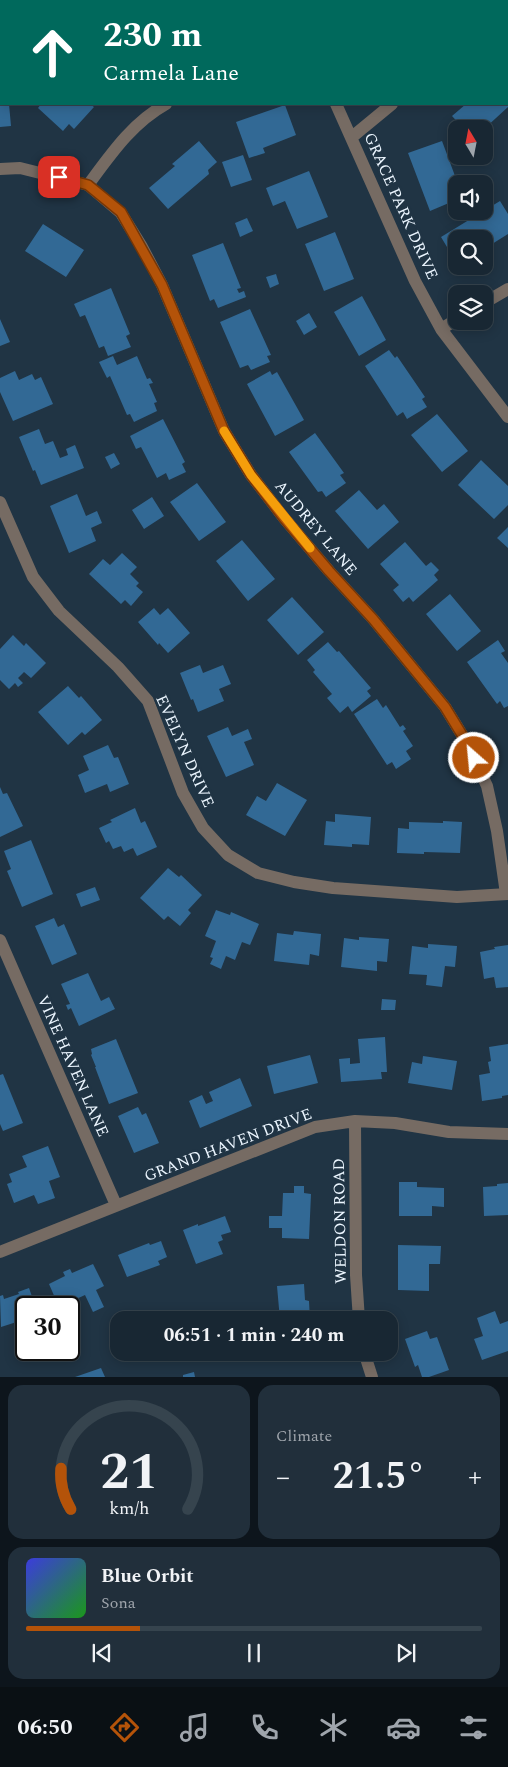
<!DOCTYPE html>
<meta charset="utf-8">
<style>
:root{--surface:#182733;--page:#212f3b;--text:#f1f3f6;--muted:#9fa5ac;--line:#36444e;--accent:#b45309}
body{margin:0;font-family:Spectral,serif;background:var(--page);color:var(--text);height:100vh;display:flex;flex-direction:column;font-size:19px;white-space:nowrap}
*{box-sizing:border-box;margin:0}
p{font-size:16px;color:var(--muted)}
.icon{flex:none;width:28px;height:28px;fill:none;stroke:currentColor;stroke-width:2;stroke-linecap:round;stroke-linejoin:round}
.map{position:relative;height:1377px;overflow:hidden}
.sheet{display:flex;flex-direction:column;gap:8px;padding:8px;background:#0d151c;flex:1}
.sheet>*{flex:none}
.banner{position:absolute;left:0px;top:0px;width:509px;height:105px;box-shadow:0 2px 12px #0003,0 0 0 1px var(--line);background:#00695c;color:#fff;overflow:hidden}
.needle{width:32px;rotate:350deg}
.buttons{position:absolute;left:448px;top:120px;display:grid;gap:10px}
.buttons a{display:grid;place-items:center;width:45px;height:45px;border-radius:10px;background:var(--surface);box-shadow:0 2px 12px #0003,0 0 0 1px var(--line);font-size:25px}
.speed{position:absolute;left:15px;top:1296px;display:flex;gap:10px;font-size:25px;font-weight:700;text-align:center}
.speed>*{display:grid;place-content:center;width:65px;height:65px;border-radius:50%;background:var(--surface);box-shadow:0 2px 12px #0003,0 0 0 1px var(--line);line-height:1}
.speed .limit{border:2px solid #111;border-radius:8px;background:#fff;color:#111}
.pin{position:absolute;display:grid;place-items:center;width:42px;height:42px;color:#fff;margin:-21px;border-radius:10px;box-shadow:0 2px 8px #0006}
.me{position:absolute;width:55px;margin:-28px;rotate:333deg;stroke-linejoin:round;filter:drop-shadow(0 0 4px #0008)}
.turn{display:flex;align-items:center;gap:18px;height:105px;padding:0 20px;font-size:22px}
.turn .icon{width:65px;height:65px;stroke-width:2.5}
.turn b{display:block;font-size:35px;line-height:42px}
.big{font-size:38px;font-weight:700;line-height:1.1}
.sheet .tile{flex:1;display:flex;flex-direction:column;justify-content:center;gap:8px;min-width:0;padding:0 18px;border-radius:15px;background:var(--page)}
.sheet .dial{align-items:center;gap:0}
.dial svg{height:130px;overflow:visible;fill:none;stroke:var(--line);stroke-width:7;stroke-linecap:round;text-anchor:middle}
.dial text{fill:var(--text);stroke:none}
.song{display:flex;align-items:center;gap:15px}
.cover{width:60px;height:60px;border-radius:8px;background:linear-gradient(135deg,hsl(240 70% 55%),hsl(120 70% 35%))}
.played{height:5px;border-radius:2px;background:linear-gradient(90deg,var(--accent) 25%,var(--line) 25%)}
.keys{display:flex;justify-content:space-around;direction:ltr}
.heat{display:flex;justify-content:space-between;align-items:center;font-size:28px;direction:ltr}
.sheet .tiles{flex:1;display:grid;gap:8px;grid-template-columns:1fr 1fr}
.tile:last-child{grid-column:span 2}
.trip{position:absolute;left:110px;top:1311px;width:288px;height:50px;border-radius:15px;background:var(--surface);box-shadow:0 2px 12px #0003,0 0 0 1px var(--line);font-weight:700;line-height:50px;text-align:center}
.menu{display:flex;height:80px;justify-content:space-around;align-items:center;background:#0a1014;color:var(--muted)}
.menu .icon{width:35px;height:35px}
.menu .active{color:var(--accent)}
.menu b{font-size:22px;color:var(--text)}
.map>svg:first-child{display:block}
</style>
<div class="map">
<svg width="508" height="1377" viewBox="0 0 508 1377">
<rect width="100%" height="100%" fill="#203444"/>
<path fill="#326995" d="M0,104H9L11,126L0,127Z
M41,104H90L94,107L74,129L69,124L63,131L38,108Z
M466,104H508V107L484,129H464L452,116Z
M285,105L296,135L263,148L265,153L249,158L236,122Z
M199,141L217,162L208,170L209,174L168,209L149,188L175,166L172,164Z
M442,141L458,184L453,188L456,200L430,211L408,153Z
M243,155L252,180L231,187L222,162Z
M309,171L328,217L297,229L285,201L273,206L266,188Z
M500,201L508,214V234L484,249V239H456V262L441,237Z
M247,218L253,231L240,237L235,223Z
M43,224L84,250L66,277L25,251Z
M335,232L354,279L324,291L305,244Z
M223,243L241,288L237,289L239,293L244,291L246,297L218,308L214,299L210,301L192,255Z
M276,274L279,284L270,288L266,277Z
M111,288L130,334L126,336L131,347L108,356L104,346L99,348L85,315L80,317L74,304Z
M362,296L386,340L359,356L334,312Z
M250,309L271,355L267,356L270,362L251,370L248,365L240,368L220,322Z
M309,313L317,327L304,335L296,321Z
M0,319L10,342L0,346Z
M389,350L395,358L397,356L425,397L422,399L427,407L407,419L403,412L397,416L365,366Z
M113,356L117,365L137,356L147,379L150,378L153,383L149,384L157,402L154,403L157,411L134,422L130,414L127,415L110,376L107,378L99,362Z
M15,371L19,380L32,374L35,380L41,377L53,404L13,421L0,392V378Z
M270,371L272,375L277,372L304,420L275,436L247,384Z
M437,414L468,451L442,472L411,435Z
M163,419L185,462L182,464L186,472L169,480L166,473L157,478L141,447L136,449L130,436Z
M39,429L45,444L53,441L60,458L68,455L66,449L75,445L84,468L41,485L35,470L33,471L19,437Z
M315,433L344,473L340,475L346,483L326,497L322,491L318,492L289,452Z
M114,453L120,464L111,469L105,457Z
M481,460L508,486V505L494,519L458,485Z
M197,483L226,522L199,541L170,502Z
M359,490L377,510L384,504L399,522L368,549L335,511Z
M77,494L86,516L97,511L102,523L91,528L96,541L69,553L50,506Z
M152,497L164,516L144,529L132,510Z
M508,527V548L497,538Z
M242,540L275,579L248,601L216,561Z
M405,542L426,566L431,562L439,570L434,575L438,580L413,602L409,597L403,602L393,590L399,585L380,564Z
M122,553L137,567L130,574L139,583L136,586L143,592L131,606L125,600L121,604L89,574L103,559L110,565Z
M450,594L481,631L457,651L426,614Z
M292,597L324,632L298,655L267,620Z
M154,608L160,615L168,608L190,633L168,653L159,643L158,645L138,622Z
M13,635L24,646L26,643L46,663L31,678L24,672L18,678L23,683L18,687L15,683L9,689L0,680V649Z
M498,640L505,651L501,653L508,663V706L504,708L500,701L497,704L467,662Z
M328,642L337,652L339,651L371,688L367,691L371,696L352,712L348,706L340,713L327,698L332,694L313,672L315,670L307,660Z
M200,665L203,673L223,665L231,684L219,689L224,701L198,712L193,699L191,700L180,673Z
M68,686L79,698L81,696L102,720L85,735L82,732L68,745L38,712Z
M377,699L383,708L386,705L400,727L403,725L406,729L403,731L413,746L406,751L411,759L396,769L392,762L387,765L354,714Z
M228,727L232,736L248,729L252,739L244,742L254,765L226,777L207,736Z
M108,745L114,758L118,757L129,784L110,792L107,784L85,793L78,775L89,770L83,756Z
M277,783L307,800L285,836L246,815L257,796L266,801Z
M0,787L3,794L7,793L23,826L0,837Z
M135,808L141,823L145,821L157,847L137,856L133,848L124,852L121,846L113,849L109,841L106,843L99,828L112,822L110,820Z
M335,814L371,817L369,845L352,844V847L324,845L326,821L335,822Z
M443,821L462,822L460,853L424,852V854L397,853L398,828L409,829V822L443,823Z
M31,840L53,894L22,907L7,871L11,869L4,851Z
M168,868L179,877L181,875L202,895L188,910L191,913L180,926L168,916L164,920L140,898Z
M95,887L100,900L81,907L76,894Z
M216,910L230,915L231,912L259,924L250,945L242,942L235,960L226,956L221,969L210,964L213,958L210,957L216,941L205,936Z
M54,918L58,927L64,924L77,954L52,965L35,926Z
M294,931L321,934L319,956L310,954L309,965L274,961L277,933L293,935Z
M359,937L389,939L387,962L377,961V971L341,967L344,938L359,940Z
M428,944L457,946L455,967L445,966L442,987L426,985L427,975L409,974L412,946L428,948Z
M508,945V987L496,988L494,977L484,979L480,952L495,949L494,947Z
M88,973L101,1001L109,997L115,1009L79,1026L71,1008L68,1010L66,1005L70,1004L61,984Z
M382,999L396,1000L395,1010H381Z
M385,1037L387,1072H381L382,1079L341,1082L339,1059L350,1058V1064L360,1063L358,1039Z
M116,1039L138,1093L109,1104L95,1067H96L91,1055L92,1054L91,1049Z
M508,1044V1095L502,1096V1098L482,1101L479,1075L490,1073L488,1062L491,1061L489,1047Z
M310,1055L318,1083L274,1094L267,1066Z
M423,1056L457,1061L452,1090L408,1083L412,1062L422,1064Z
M3,1074L23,1123L3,1131L0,1124V1075Z
M240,1078L252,1106L200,1128L189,1101L202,1095L206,1104L213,1101L209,1092Z
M138,1107L142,1115L146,1113L159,1143L134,1153L118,1116Z
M48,1146L60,1177L49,1181L55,1198L38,1204L34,1195L14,1203L7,1184L12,1182L9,1174L27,1167L22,1156Z
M399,1182H417V1187L444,1188V1207L432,1206V1216H399Z
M508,1183V1215L484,1216L483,1187L497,1186V1184Z
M294,1186H304V1193L311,1194L309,1239L282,1238V1228H269V1216H282L283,1193H294Z
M225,1216L231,1232L221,1235L223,1240L218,1242L223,1254L196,1264L183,1230L198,1224V1226Z
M161,1241L167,1257L158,1261L160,1265L127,1277L118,1255L149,1243L150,1245Z
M398,1245L441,1246L440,1264H429V1291L398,1290Z
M93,1264L104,1286L96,1290L104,1307L93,1312L85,1295L59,1307L49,1284L65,1276L63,1272L70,1269L72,1273Z
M304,1284L305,1300L309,1301L310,1320H280L277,1286Z
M29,1288L36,1308H26V1319L1,1327L0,1296L3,1295L4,1299L19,1294L18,1292Z
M495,1311L500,1324L508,1321V1351L482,1360L474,1339L483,1336L477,1318Z
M427,1331L430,1339L437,1337L449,1370L429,1377H422L418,1365L415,1367L405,1339Z
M101,1368L105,1377H75Z
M194,1372L195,1377H183V1375Z"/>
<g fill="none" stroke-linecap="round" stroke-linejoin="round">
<path stroke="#766b63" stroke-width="12" d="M292,0L293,1
M508,2V1
M336,104L415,281L441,329L508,417
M352,137L392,104
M0,169L20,168L88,185C111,154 132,123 166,104
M88,185L121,213L142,247L162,285L224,431L251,475L284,518L329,571L373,619L445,707L467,743L487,786L497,831L506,894
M484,303L508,289
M441,329L456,320
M0,502L33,577L59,611L118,667L148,701L183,793L203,828L228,855L258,873L294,882L333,888L457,897L508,894
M0,940L116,1205
M355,1121L356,1275L359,1320
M0,1252L315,1127L355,1121L395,1123L449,1132L508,1134
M364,1352L372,1377"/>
</g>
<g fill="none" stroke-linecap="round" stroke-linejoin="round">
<g stroke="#753606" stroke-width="12">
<path id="route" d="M59,177L88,185L121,212L162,285L224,431L251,475L284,518L329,571L373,619L445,707L467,743L474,758"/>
</g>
<use href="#route" stroke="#b45309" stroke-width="9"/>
<path stroke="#f59e0b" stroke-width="9" d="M224,431L251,475L310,548"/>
</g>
<g text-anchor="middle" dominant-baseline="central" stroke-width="5" stroke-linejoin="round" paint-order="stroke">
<g font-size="16" fill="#ecf6ff" stroke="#203444">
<text transform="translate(401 206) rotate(66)">GRACE PARK DRIVE</text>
<text transform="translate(316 528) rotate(50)">AUDREY LANE</text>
<text transform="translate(185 751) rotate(66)">EVELYN DRIVE</text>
<text transform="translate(73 1066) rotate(66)">VINE HAVEN LANE</text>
<text transform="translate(228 1145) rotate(-21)">GRAND HAVEN DRIVE</text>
<text transform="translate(340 1221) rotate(-91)">WELDON ROAD</text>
</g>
</g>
</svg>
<div class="buttons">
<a><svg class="needle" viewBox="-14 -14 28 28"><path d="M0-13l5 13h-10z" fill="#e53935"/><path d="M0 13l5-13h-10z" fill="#9fa5ac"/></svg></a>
<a><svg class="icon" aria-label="sound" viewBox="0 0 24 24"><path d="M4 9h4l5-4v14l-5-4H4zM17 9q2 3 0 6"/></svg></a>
<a><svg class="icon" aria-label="search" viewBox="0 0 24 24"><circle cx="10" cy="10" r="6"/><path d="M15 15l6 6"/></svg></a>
<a><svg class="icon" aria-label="layers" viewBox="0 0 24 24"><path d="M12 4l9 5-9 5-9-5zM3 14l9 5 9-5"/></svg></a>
</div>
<div class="speed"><div class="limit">30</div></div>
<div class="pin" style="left:59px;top:177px;background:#d93025"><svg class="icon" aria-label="arrive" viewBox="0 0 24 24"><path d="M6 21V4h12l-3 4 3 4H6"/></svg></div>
<svg class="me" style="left:474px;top:758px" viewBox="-20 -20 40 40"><circle r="17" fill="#b45309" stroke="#fff" stroke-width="3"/><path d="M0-11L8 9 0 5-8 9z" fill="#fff"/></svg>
<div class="trip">06:51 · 1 min · 240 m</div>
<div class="banner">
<div class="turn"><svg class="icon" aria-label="ahead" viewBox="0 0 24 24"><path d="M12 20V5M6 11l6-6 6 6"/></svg><div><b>230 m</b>Carmela Lane</div></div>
</div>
</div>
<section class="sheet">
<div class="tiles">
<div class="tile dial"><svg viewBox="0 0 100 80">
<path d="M14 69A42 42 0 1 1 86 69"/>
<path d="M14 69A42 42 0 0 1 8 44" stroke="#b45309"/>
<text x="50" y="56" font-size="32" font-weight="700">21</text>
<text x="50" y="72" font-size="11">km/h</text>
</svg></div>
<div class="tile"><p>Climate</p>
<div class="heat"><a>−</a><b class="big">21.5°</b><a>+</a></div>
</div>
<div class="tile">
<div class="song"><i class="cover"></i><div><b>Blue Orbit</b><p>Sona</p></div></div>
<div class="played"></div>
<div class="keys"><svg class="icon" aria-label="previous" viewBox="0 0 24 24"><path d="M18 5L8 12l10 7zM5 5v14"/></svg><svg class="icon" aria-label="pause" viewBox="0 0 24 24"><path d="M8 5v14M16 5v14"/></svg><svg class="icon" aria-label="next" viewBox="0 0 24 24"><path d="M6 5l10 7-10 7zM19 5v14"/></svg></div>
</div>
</div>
</section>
<nav class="menu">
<b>06:50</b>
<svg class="icon active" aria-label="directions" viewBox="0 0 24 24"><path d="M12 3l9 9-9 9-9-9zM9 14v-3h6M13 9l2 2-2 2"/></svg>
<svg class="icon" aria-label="music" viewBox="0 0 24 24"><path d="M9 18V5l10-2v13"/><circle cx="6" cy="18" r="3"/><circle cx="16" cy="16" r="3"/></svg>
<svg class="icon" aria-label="phone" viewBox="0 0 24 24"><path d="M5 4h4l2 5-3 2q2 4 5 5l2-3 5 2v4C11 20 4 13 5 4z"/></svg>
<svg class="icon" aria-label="climate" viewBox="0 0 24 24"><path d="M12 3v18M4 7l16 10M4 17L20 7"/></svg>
<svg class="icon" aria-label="car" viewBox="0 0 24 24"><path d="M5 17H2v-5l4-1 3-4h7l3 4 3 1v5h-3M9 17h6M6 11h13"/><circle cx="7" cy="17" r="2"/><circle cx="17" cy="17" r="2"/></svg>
<svg class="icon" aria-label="filters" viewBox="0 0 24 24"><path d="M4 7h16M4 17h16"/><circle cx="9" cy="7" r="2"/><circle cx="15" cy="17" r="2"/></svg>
</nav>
